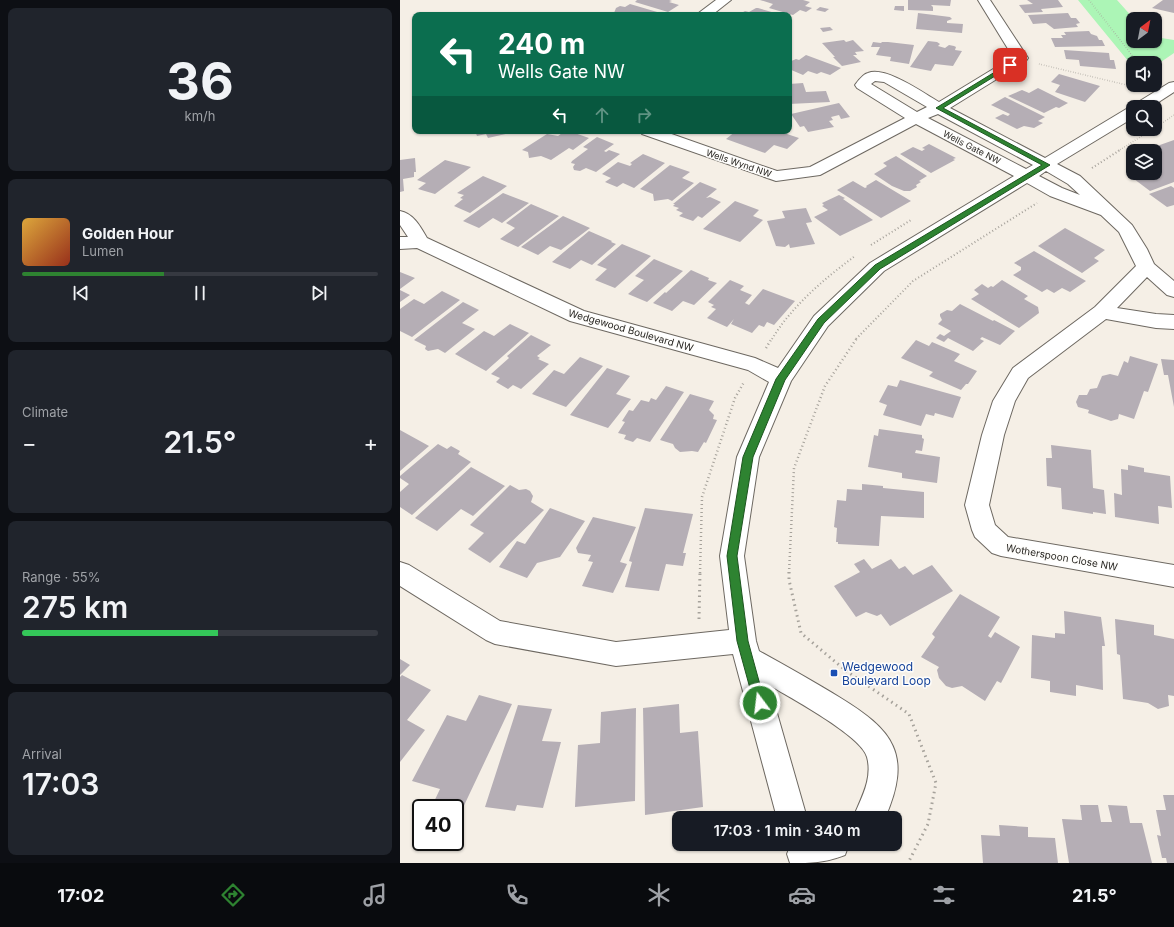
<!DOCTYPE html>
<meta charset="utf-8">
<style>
:root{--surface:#171b24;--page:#20242c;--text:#f1f3f6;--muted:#9ea1a6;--line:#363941;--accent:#2e8331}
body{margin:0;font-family:Inter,sans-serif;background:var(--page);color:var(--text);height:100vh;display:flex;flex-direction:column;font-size:15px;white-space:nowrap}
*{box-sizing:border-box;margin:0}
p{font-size:13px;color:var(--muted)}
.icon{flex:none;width:22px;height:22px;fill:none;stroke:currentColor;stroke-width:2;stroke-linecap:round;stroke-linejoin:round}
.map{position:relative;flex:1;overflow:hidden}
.panel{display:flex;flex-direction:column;gap:8px;padding:8px;background:#0d0f14;width:400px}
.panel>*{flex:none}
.guide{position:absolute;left:12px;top:12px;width:380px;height:122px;border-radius:8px;box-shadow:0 1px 3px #0004;background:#0b6e4f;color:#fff;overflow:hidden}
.needle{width:26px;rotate:32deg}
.buttons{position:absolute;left:726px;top:12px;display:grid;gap:8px}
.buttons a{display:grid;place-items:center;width:36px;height:36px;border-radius:8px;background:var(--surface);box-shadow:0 1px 3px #0004;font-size:20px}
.speed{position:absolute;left:12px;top:799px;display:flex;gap:8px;font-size:20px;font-weight:700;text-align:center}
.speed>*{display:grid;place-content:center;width:52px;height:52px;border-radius:50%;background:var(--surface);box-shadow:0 1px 3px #0004;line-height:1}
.speed .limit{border:2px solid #111;border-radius:6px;background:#fff;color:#111}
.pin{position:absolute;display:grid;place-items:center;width:34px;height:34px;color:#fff;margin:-17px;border-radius:8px;box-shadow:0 2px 6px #0006}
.me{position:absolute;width:44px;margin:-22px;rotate:345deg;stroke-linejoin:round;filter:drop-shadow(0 0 3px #0008)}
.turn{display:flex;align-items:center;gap:14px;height:84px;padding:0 20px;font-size:18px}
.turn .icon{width:52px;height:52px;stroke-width:2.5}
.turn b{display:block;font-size:28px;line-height:34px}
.lanes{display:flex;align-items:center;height:38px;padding:0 20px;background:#0003;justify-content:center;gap:20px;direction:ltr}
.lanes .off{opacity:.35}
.big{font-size:30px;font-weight:600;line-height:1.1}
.panel .tile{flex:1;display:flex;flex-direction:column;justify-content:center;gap:6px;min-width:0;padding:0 14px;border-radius:8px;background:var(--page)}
.panel .dial{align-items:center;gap:0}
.dial b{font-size:52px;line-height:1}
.song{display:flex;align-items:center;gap:12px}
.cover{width:48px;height:48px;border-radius:6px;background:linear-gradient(135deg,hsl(40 70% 55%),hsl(10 70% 35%))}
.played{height:4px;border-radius:2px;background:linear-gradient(90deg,var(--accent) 40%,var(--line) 40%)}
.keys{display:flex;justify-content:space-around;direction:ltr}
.heat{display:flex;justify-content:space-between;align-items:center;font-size:22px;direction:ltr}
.charge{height:6px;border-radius:3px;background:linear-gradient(90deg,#34c759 55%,var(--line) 0)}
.trip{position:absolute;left:272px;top:811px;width:230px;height:40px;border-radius:8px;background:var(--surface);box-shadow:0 1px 3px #0004;font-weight:600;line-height:40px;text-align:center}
.tabs{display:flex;height:64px;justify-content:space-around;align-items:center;background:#090b0e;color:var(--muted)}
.tabs .icon{width:28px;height:28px}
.tabs .current{color:var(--accent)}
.tabs b{font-size:18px;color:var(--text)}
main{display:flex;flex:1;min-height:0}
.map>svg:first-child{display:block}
</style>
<main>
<section class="panel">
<div class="tile dial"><b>36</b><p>km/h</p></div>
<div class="tile">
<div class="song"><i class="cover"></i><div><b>Golden Hour</b><p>Lumen</p></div></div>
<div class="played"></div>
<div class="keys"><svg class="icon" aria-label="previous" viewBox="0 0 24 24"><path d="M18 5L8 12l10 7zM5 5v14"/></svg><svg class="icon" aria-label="pause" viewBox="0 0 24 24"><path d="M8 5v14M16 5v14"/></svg><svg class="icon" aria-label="next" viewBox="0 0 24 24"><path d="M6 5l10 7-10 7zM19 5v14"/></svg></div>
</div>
<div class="tile"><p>Climate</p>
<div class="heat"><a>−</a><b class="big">21.5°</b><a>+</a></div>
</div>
<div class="tile"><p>Range · 55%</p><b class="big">275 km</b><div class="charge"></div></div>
<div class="tile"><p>Arrival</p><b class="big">17:03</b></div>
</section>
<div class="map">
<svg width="774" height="863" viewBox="0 0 774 863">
<rect width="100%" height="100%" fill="#f5efe6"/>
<path fill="#acf5b6" d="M678,0H717L734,19H733V41H755V37L774,40V53L755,66V63H733V67Z"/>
<path fill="#b5aeb5" d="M237,0H269L272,1L269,2L279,5L268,12L235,2Z
M360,0H403L410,2L405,6L412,8L406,12L400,10L393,15L369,8L373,4Z
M508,0H551L550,6L531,5L533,7V11L508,10Z
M627,0H658L663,7L641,9L643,12L625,13L619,5L633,4Z
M763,0H774V13L752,8Z
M230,4L264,14L216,15L218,14L214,13L216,8L220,6L225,7Z
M495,6H504V11L494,10Z
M420,7L429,9L425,12L416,10Z
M356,8H358L382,15H338L345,11L349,12Z
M518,13L550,17L552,19L547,21V23L563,24L562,33L516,29Z
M668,13L671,18H676L680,23L676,24L678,27L654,29L646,23L633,24L628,15Z
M430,27L433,30L423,32L420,28Z
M689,31L691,34L697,36L699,40H702L705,46L655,47L651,38H663L661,35H666L664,32Z
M444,40L446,42L453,40L464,51L455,52L457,55H453L461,62L442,66L433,57H435L422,43Z
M528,41L537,42L540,44L538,46L545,48L549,45L554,46L556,47L555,50L562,51L553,66L535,64L531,71L510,67Z
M473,42L481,43L482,42H488L514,45L509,64L490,61L491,57L476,55L480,47H471Z
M664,50L709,53L710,60H714L716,69L680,66L679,60L666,59Z
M406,55L441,68L430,75L421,72L417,74L408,71L403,75L389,69V66L391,65L389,64V62L396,59L399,60Z
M659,74L700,86L685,102L655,92L660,85L651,82Z
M403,83L406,92L426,91L430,102L389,104V84Z
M638,88L668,103L659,108L656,107L644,113L608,96L622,90L629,93Z
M605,97L645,117L638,121L643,123L634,128L624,126L617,129L595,118L603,114L608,116L610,114L591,105Z
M439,103L450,117L441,119L439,115L431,117L433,120L429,121L434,127L408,132L404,126L400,127L391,114Z
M75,131H115V132L88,138L86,134L77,136Z
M165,131H169L189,138L173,150L169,148L151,160L141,156L129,158L128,152L122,150L147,134L158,136Z
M336,131H378L399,138L387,149L374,145L365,153L326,139Z
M197,137L214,144L204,151L206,152L209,150L220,154L196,172L186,168L180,171L174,170L173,167L175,164L171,163L172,161L188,149L183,147Z
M774,140V182L750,191L734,179L748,173H755V151L761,149L757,146Z
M529,144L556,158L553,159L555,160L531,173L500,154L513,147L522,151L525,149L522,148Z
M243,154L265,163L234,188L223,183L217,187L205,182L211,178L202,174L218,162L230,166L232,164L230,163Z
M496,156L527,176L519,181L521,182L516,185L517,187L510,191H504L492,186L474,174L487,166L483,163Z
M15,158L16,172H14V177L3,179L4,191L0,192V160Z
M45,160L71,167L35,194L18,189L26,183L17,180Z
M270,165L290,172L282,178L294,183L272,201L268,199L254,201L253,194L240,189Z
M83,176L107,186L70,213L54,206L63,199L60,198L64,195L57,193Z
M476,180L511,201L481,218L437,190L453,181L465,188L467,187L466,186Z
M300,182L317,189L306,198L310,197L321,202L302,218L298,216L293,221L279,216L283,213L276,210L279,208L273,206L275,204H273Z
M771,186L774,188V205L767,207L749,194Z
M103,193L129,203L102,223L93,218L79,228L63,221Z
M439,195L445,198L443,199L473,220L440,236L414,217L428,210L422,206L424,205L422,203Z
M335,201L359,210L353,216L363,220L340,242L303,229Z
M131,204L159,216L118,247L100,239L115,228L106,223Z
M406,208L412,222L406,223L415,244L390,248L389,244L385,247L376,246L367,221L385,218L382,211Z
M163,216L190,228L161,250L150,246L138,255L121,247Z
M665,228L705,250L694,258L699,261L682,273L638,246Z
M189,231L212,241L211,242L216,244L192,265L181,260L170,269L152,262Z
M222,244L251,256L215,288L195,280L207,269L197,265Z
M634,251L686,281L670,292L662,288L654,293L647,289L642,292L613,275L621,270V267L614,263Z
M254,259L283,271L247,302L228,294L244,280L235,276Z
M291,270L309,278L308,280L317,283L294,305L283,301L272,311L253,303L265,292L266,293Z
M0,272L15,278L0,289Z
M330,280L344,286L340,290L352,295L345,303L349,305L363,289L395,301L374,325L367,322L364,327L359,325L352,333L331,324L334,319L327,327L307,318L316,309L311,307L314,305L308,302Z
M602,280L628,296L624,299L638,307L639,313L619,328L571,299L579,294L574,290L582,284L588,288L591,286L593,287Z
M0,290L10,295L0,302Z
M42,291L60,300L12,337L0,331V309L14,299L24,304Z
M63,302L79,310L62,323L75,329L45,353L38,349L28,351L25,349L26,346L14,340Z
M560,304L593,321L594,320L615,331L600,345L582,337L580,339L584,341L573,351L548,338L544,342L536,338L540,334L544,336L551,331L538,324L542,320L540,316V314L547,310L552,311Z
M110,324L129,333L86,371L55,354L84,331L94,336Z
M131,335L151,345L137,356L140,358L138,359L149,364L121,389L113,385L108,389L96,382L100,378L91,374L109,358L107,356Z
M516,340L529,346L532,342L560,354L554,361L577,371L568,384H566L561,390L529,376L533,372L501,358Z
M730,356L758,364L748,392L744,391L734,419L719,414L718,419L711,421L688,413L689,410L678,407L676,402L679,395H687L690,389L697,388L702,376L710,374L718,376L724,361L728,363Z
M180,357L203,366L166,407L132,394L154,370L164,374Z
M761,359L774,360V407L768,375H764Z
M207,368L230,376L216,394L231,399L208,428L170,415Z
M500,380L561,397L553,418L535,413L534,416L526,414L521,426L483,415L487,405L479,402L488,385L497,387Z
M266,386L284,392L250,442L237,438L233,442L224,439L226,435L218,433L225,422L222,421L229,410L233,411L241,400L249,402L251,398L256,400Z
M290,394L314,401L309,410L314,415L313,419L317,420L306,443L304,442L298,452L292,451L280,452L275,448L273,444L260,440Z
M479,429L522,435V438L524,439L522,451L516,450L515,453L540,457L537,483L502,478V473L468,467L474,435L478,436Z
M0,430L29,446L0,471Z
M38,444L47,449L51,446L60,451L58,454L71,462L12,515L0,507V492L9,484L0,478V476Z
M651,445L691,450L693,488L704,490L706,514L693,512V514L662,509L661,488L647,486L646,458H652Z
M728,465L744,468V472L770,476L772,508L758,506L759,524L715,517L714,493L722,495L721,469L728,470Z
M71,467L105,486L73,516L61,509L37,531L15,518Z
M462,484L483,486V488L524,492V518L481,516L479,546L438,544V542H436L437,528L434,527L437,500L446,501L447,489L462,490Z
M110,485L119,490L126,489L130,491L133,496L131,502L144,510L90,563L68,549L84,533L70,525Z
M150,508L185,521L160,557L137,563L127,578L99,567L117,541L125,544Z
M245,508L293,514L283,553H286L283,566L266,564L259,591L225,587L232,562L229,561Z
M193,517L236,527L220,562L227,564L213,593L182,586L193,562L188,561L191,555L178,553L176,548Z
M464,559L472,569L491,559L499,569L505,566L513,575L532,565L553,591L490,626L481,614L477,616L466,612L456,617L434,586L460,572L454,564Z
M560,594L600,617L588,636L591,638L595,632L620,647L601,683L597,681L585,701L562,686L552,688L546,686L539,678L537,670L539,667L521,657L535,637L532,634Z
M664,611L701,617L705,646H702L703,690L676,685V696L650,692V681L631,678L632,635L655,638V633L665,634Z
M715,619L754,625V635L774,639V696L768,695L769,706L758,709L748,703L723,699L720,655L717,654Z
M0,659L10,665L0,675Z
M2,675L31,690L7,720L25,730L0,762V677Z
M79,695L112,704L60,814L55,819V808H31L40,789L12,781L47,715L66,721Z
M279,704L280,733L298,731L303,807L245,815L243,708Z
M118,705L152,709L142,741L161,742L143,808L117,805L115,811L85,807Z
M236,708L235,801L175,807L178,745L200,743L201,712Z
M763,795H774V863H767L766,858H762L757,835L761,836L756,810H766Z
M680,805H698L701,822H712L708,805L727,806L730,823H742L752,863H669L662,819L682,820Z
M599,825L628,827V837L655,838L658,863H583L581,835L600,836Z"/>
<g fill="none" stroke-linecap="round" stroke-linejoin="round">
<g stroke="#6d6861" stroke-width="2">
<path id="minor" d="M316,0H331L312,15H296Z
M578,0H590L628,58L626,61L550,108L645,158L728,108L733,106L735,104L769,83L774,82V92L751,107H733V118L657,164L680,176L732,225L747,249L754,264L774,281V297L767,295L747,277L717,308L756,314L774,315V329L756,328L706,319L628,378L615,401L604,435L589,505L595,525L608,537L774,565V587L601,556L592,553L575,537L572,530L565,505L582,435L593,401L613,368L695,307L736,266L719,232L701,215L650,196L627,183L484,271L428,326L391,381L359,457L344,556L356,641L359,651C386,666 413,681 439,697C493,730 513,754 485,818H453C461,798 473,779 467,757C462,736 389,697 369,685L407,818H377L333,654L216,666L95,644L86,640L0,586V562L9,565L100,621L216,642L329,630L320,556L337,457L369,382L348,370L170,321L17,248L0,249V237H8L0,225V211C14,214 20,226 27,238L184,311L355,358L378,368L414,316L470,263L614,176L516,124L420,175L376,181L242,134L240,131H263L377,171L410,167L505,118L457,88L455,85C458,81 463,74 468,73C486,66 523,93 539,102L613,57ZM475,81L484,82L527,107L517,112L471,84ZM538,114L633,165L626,169L528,118ZM646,171L668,184L680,195L662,188L639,176Z
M391,844H449L445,855C423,863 413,863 390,863L387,854Z"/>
</g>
<path stroke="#a6a29b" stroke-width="1.5" stroke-dasharray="0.5 2" stroke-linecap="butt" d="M689,0L738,63
M639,64L735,87
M755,128L774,115
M718,151L753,129"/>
<path stroke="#a6a29b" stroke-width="2" stroke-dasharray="1 2.5" stroke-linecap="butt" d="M692,168L720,150
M471,245L511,220
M372,339C392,306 424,279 455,256
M456,339L513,281L637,203"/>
<path stroke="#a6a29b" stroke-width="2.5" stroke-dasharray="1 3" stroke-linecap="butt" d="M366,348L372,338
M300,573L302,497L335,398L344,382
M389,573L394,468L425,386L457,338"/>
<path stroke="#a6a29b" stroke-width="3" stroke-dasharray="1.5 4" stroke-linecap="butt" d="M389,572V580L401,633L445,670L509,714L536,783L528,824L508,863
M299,619L300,572"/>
<use href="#minor" fill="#fff" fill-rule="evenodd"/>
</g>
<path fill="#2e8331" stroke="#1e5520" d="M608,64L613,65L543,108L650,165L480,269L424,323L385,380L353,457L337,556L348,641L365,703L364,707L360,708L355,707L354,703L337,641L327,556L343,457L376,379L418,319L475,265L642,165L536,108Z"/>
<rect fill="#1a4fb4" stroke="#fefdfb" stroke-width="1.5" x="430" y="669" width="8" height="8" rx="2"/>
<g text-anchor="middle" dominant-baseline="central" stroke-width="3" stroke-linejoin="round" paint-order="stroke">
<g font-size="9" fill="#282622" stroke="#fefdfb">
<text transform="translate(572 147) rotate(27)">Wells Gate NW</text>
<text transform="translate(339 163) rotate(19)">Wells Wynd NW</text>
</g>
<g font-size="10" fill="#282622" stroke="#fefdfb">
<text transform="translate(231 330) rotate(16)">Wedgewood Boulevard NW</text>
<text transform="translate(662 557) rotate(10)">Wotherspoon Close NW</text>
</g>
<g font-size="12" fill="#164399" stroke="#fefdfb" text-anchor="start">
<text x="442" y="666">Wedgewood<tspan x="442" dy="14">Boulevard Loop</tspan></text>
</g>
</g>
</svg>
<div class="buttons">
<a><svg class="needle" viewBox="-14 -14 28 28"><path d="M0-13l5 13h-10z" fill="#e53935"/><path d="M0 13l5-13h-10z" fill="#9ea1a6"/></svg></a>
<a><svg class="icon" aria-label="sound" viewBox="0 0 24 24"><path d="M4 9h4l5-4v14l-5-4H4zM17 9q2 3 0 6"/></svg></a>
<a><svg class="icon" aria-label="search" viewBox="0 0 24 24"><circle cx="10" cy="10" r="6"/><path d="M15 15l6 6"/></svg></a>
<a><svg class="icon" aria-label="layers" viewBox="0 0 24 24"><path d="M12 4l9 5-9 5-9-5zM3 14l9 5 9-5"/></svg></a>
</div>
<div class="speed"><div class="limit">40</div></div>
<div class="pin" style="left:610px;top:65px;background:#d93025"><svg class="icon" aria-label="arrive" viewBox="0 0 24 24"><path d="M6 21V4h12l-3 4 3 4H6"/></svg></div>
<svg class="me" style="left:360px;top:703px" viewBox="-20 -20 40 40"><circle r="17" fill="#2e8331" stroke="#fff" stroke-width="3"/><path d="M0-11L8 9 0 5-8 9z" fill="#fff"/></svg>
<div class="trip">17:03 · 1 min · 340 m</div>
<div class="guide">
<div class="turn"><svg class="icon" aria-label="left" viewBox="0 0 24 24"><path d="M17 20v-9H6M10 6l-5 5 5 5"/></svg><div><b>240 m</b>Wells Gate NW</div></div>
<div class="lanes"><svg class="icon" aria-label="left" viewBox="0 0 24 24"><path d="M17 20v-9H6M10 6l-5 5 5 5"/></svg><svg class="icon off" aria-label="ahead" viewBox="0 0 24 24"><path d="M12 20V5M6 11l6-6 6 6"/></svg><svg class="icon off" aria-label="right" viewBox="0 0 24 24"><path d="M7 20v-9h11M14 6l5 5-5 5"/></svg></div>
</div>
</div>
</main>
<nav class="tabs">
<b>17:02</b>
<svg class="icon current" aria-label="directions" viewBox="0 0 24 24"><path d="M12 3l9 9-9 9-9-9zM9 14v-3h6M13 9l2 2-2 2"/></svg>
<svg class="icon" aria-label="music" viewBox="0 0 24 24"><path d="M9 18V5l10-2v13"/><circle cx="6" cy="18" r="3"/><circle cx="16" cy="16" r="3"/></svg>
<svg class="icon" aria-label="phone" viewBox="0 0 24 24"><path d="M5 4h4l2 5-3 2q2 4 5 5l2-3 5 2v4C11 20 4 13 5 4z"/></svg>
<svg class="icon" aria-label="climate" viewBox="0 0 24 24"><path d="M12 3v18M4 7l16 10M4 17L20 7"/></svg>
<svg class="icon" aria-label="car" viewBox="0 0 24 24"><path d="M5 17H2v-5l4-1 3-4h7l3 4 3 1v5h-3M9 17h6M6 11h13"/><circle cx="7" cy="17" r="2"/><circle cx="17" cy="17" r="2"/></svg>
<svg class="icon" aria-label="filters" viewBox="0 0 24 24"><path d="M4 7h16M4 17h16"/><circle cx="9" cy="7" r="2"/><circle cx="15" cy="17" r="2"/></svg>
<b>21.5°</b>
</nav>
